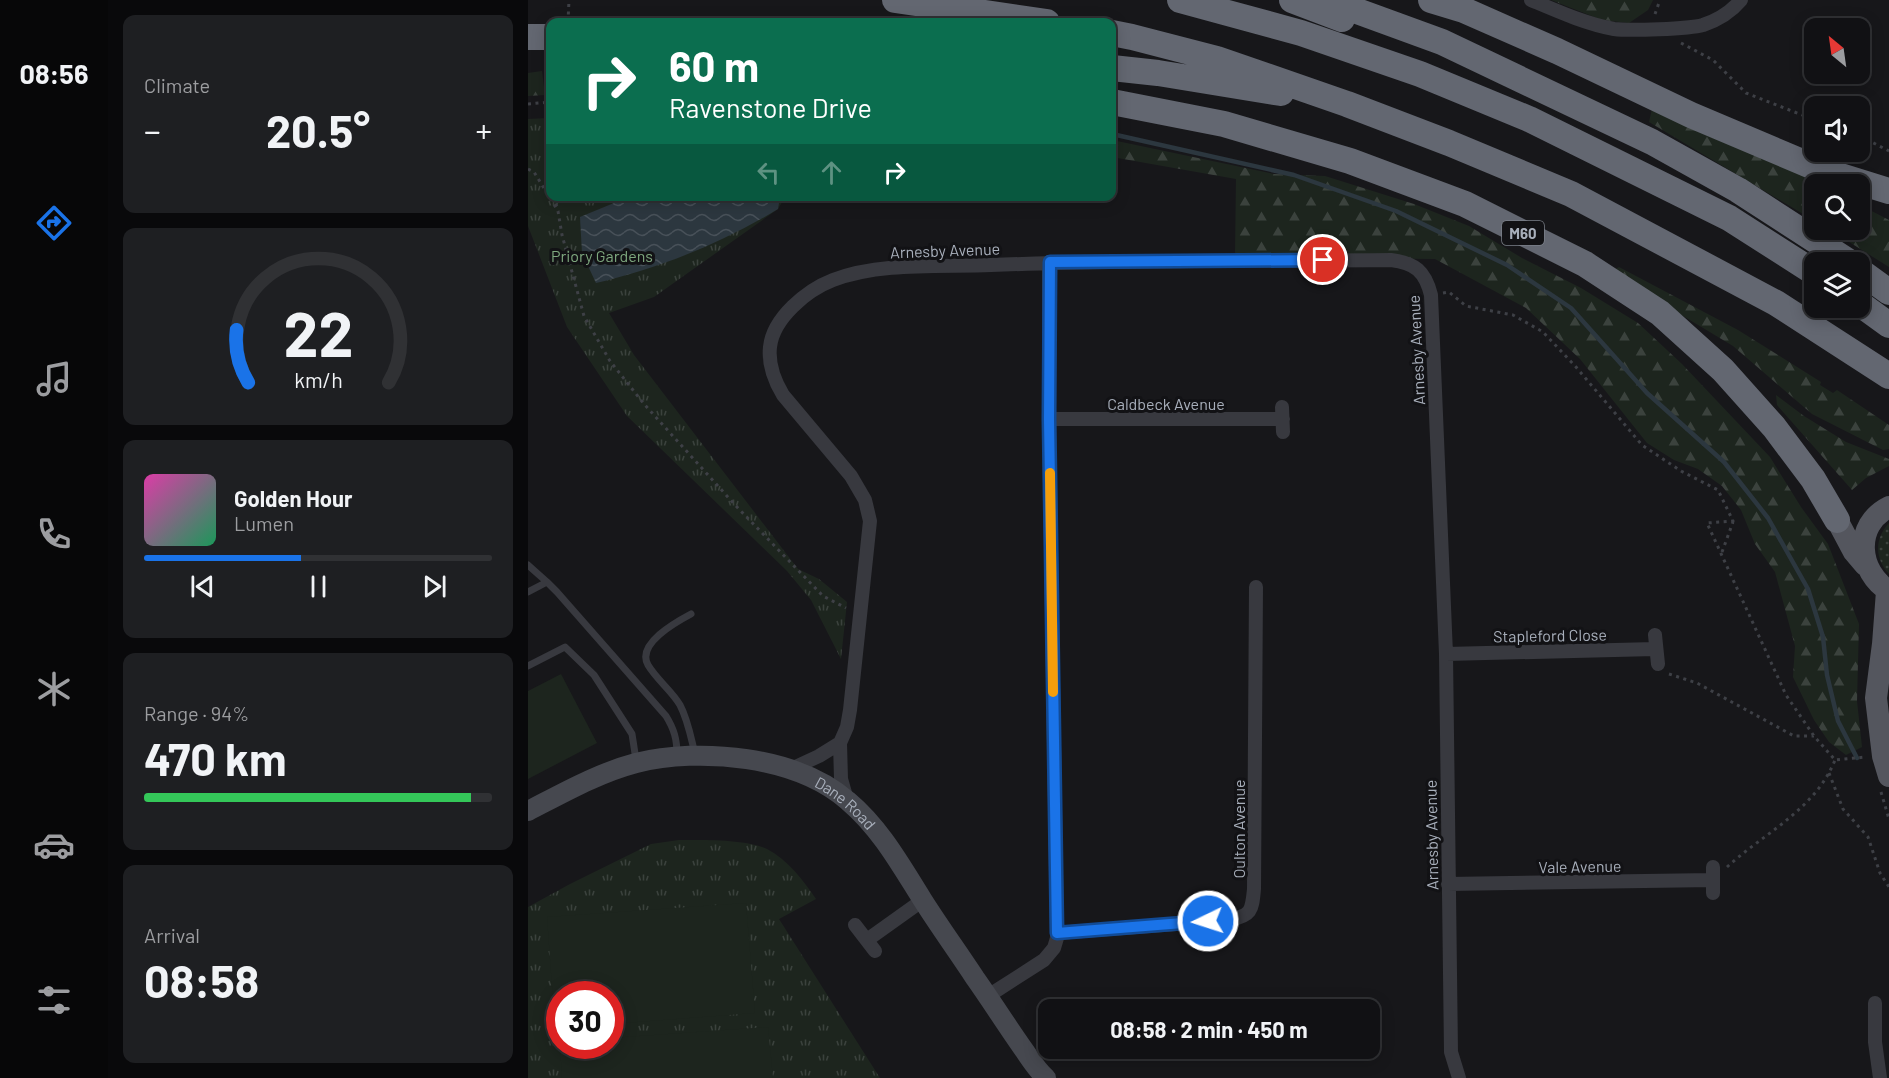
<!DOCTYPE html>
<meta charset="utf-8">
<style>
:root{--surface:#111114;--page:#1e1f22;--text:#f1f3f6;--muted:#9c9da0;--line:#303134;--accent:#1a73e8}
body{margin:0;font-family:Barlow,sans-serif;background:var(--page);color:var(--text);height:100vh;display:flex;flex-direction:column;font-size:22px;white-space:nowrap}
*{box-sizing:border-box;margin:0}
p{font-size:20px;color:var(--muted)}
.icon{flex:none;width:33px;height:33px;fill:none;stroke:currentColor;stroke-width:2;stroke-linecap:round;stroke-linejoin:round}
.map{position:relative;flex:1;overflow:hidden}
.sheet{display:flex;flex-direction:column;gap:15px;padding:15px;background:#09090b;width:420px}
.sheet>*{flex:none}
.banner{position:absolute;left:18px;top:18px;width:570px;height:183px;border-radius:12px;box-shadow:0 3px 15px #0003,0 0 0 2px var(--line);background:#0b6e4f;color:#fff;overflow:hidden}
.needle{width:39px;rotate:331deg}
.buttons{position:absolute;left:1276px;top:18px;display:grid;gap:12px}
.buttons a{display:grid;place-items:center;width:66px;height:66px;border-radius:12px;background:var(--surface);box-shadow:0 3px 15px #0003,0 0 0 2px var(--line);font-size:30px}
.speed{position:absolute;left:18px;top:981px;display:flex;gap:12px;font-size:30px;font-weight:700;text-align:center}
.speed>*{display:grid;place-content:center;width:78px;height:78px;border-radius:50%;background:var(--surface);box-shadow:0 3px 15px #0003,0 0 0 2px var(--line);line-height:1}
.speed .limit{border:9px solid #d22;background:#fff;color:#111}
.pin{position:absolute;display:grid;place-items:center;width:51px;height:51px;color:#fff;margin:-26px;border:3px solid #fff;border-radius:50%;box-shadow:0 2px 6px #0007}
.me{position:absolute;width:66px;margin:-33px;rotate:266deg;stroke-linejoin:round;filter:drop-shadow(0 0 4px #0008)}
.turn{display:flex;align-items:center;gap:21px;height:126px;padding:0 24px;font-size:27px}
.turn .icon{width:78px;height:78px;stroke-width:2.5}
.turn b{display:block;font-size:42px;line-height:51px}
.lanes{display:flex;align-items:center;height:57px;padding:0 24px;background:#0003;justify-content:center;gap:30px;direction:ltr}
.lanes .off{opacity:.35}
.big{font-size:45px;font-weight:700;line-height:1.1}
.sheet .widget{flex:1;display:flex;flex-direction:column;justify-content:center;gap:9px;min-width:0;padding:0 21px;border-radius:12px;background:var(--page)}
.sheet .dial{align-items:center;gap:0}
.dial svg{height:156px;overflow:visible;fill:none;stroke:var(--line);stroke-width:7;stroke-linecap:round;text-anchor:middle}
.dial text{fill:var(--text);stroke:none}
.song{display:flex;align-items:center;gap:18px}
.cover{width:72px;height:72px;border-radius:9px;background:linear-gradient(135deg,hsl(320 70% 55%),hsl(150 70% 35%))}
.played{height:6px;border-radius:3px;background:linear-gradient(90deg,var(--accent) 45%,var(--line) 45%)}
.keys{display:flex;justify-content:space-around;direction:ltr}
.heat{display:flex;justify-content:space-between;align-items:center;font-size:33px;direction:ltr}
.charge{height:9px;border-radius:4px;background:linear-gradient(90deg,#34c759 94%,var(--line) 0)}
.trip{position:absolute;left:510px;top:999px;width:342px;height:60px;border-radius:12px;background:var(--surface);box-shadow:0 3px 15px #0003,0 0 0 2px var(--line);font-weight:700;line-height:60px;text-align:center}
main{display:flex;flex:1;min-height:0}
.menu{display:flex;flex-direction:column;width:108px;justify-content:space-around;align-items:center;background:#070708;color:var(--muted)}
.menu .icon{width:42px;height:42px}
.menu .current{color:var(--accent)}
.menu b{font-size:27px;color:var(--text)}
.map>svg:first-child{display:block}
</style>
<main>
<nav class="menu">
<b>08:56</b>
<svg class="icon current" aria-label="directions" viewBox="0 0 24 24"><path d="M12 3l9 9-9 9-9-9zM9 14v-3h6M13 9l2 2-2 2"/></svg>
<svg class="icon" aria-label="music" viewBox="0 0 24 24"><path d="M9 18V5l10-2v13"/><circle cx="6" cy="18" r="3"/><circle cx="16" cy="16" r="3"/></svg>
<svg class="icon" aria-label="phone" viewBox="0 0 24 24"><path d="M5 4h4l2 5-3 2q2 4 5 5l2-3 5 2v4C11 20 4 13 5 4z"/></svg>
<svg class="icon" aria-label="climate" viewBox="0 0 24 24"><path d="M12 3v18M4 7l16 10M4 17L20 7"/></svg>
<svg class="icon" aria-label="car" viewBox="0 0 24 24"><path d="M5 17H2v-5l4-1 3-4h7l3 4 3 1v5h-3M9 17h6M6 11h13"/><circle cx="7" cy="17" r="2"/><circle cx="17" cy="17" r="2"/></svg>
<svg class="icon" aria-label="filters" viewBox="0 0 24 24"><path d="M4 7h16M4 17h16"/><circle cx="9" cy="7" r="2"/><circle cx="15" cy="17" r="2"/></svg>
</nav>
<section class="sheet">
<div class="widget"><p>Climate</p>
<div class="heat"><a>−</a><b class="big">20.5°</b><a>+</a></div>
</div>
<div class="widget dial"><svg viewBox="0 0 100 80">
<path d="M14 69A42 42 0 1 1 86 69"/>
<path d="M14 69A42 42 0 0 1 8 42" stroke="#1a73e8"/>
<text x="50" y="56" font-size="32" font-weight="700">22</text>
<text x="50" y="72" font-size="11">km/h</text>
</svg></div>
<div class="widget">
<div class="song"><i class="cover"></i><div><b>Golden Hour</b><p>Lumen</p></div></div>
<div class="played"></div>
<div class="keys"><svg class="icon" aria-label="previous" viewBox="0 0 24 24"><path d="M18 5L8 12l10 7zM5 5v14"/></svg><svg class="icon" aria-label="pause" viewBox="0 0 24 24"><path d="M8 5v14M16 5v14"/></svg><svg class="icon" aria-label="next" viewBox="0 0 24 24"><path d="M6 5l10 7-10 7zM19 5v14"/></svg></div>
</div>
<div class="widget"><p>Range · 94%</p><b class="big">470 km</b><div class="charge"></div></div>
<div class="widget"><p>Arrival</p><b class="big">08:58</b></div>
</section>
<div class="map">
<svg width="1361" height="1078" viewBox="0 0 1361 1078">
<defs>
<pattern id="grass-dots" width="8" height="8" patternUnits="userSpaceOnUse" patternTransform="scale(1.5)"><rect width="8" height="8" fill="#1d251e"/><path d="M2 2h.1M6 6h.1" fill="none" stroke="#3b423d" stroke-width="1.8" stroke-linecap="round"/></pattern>
<pattern id="forest-firs" width="22" height="20" patternUnits="userSpaceOnUse" patternTransform="scale(1.5)"><rect width="22" height="20" fill="#1d251e"/><path d="M5 1l3.5 6h-7zM16 11l3.5 6h-7z" fill="#3b423d"/></pattern>
<pattern id="park-tufts" width="24" height="20" patternUnits="userSpaceOnUse" patternTransform="scale(1.5)"><rect width="24" height="20" fill="#1d251e"/><path d="M3 7l-1-3M5 7V3M7 7l1-3M15 17l-1-3M17 17v-4M19 17l1-3" fill="none" stroke="#3b423d"/></pattern>
<pattern id="water-waves" width="16" height="10" patternUnits="userSpaceOnUse" patternTransform="scale(1.5)"><rect width="16" height="10" fill="#2c373f"/><path d="M0 5q4-4 8 0t8 0" fill="none" stroke="#485159"/></pattern>
</defs>
<rect width="100%" height="100%" fill="#17171a"/>
<path fill="url(#grass-dots)" d="M1361,523V574C1347,559 1346,539 1361,523Z"/>
<path fill="url(#forest-firs)" d="M1023,0H1125L1120,10L1101,23L1074,20Z
M14,71L17,95L0,96V73Z
M1124,109L1294,184H1287V221L1121,122Z
M584,140L746,174L797,176L886,204L941,226L994,258L1053,288L1110,323L1154,364L1242,457L1273,507L1300,544L1331,624L1329,701L1334,747L1318,755L1301,742L1286,720L1265,677L1267,646L1247,572L1227,544L1213,510L1194,486L1170,469L1146,460L1119,443L1052,359L998,308L907,259L707,257L708,179L584,157Z
M1332,205L1361,220V267L1302,230H1332Z
M1091,267L1210,330L1293,382L1292,385L1305,393L1309,390L1361,425V449L1355,450L1284,414L1205,346L1082,272Z
M1248,395L1276,416L1318,442L1361,459V466L1338,478L1324,490L1249,405Z"/>
<path fill="url(#park-tufts)" fill-rule="evenodd" d="M22,118V196L257,197L250,209L126,297L81,313L106,355L270,569L291,579L319,602L313,659L283,600L259,571L99,416L39,327L0,226V119Z
M151,840C175,840 218,839 239,849C260,860 275,880 288,899L251,919L352,1078H0V907L42,884L123,844ZM32,994H82V1046H32Z"/>
<path fill="#1d251e" d="M33,674L69,743L0,779V691Z
M218,903L227,1013L83,1024L82,994H32L31,1027L27,1028L19,917Z
M240,1027L245,1078H34L32,1046H82L83,1038Z"/>
<path fill="url(#water-waves)" d="M103,196H252V197L250,209C194,243 132,268 68,283L54,253L52,217Z"/>
<g fill="none" stroke-linecap="round" stroke-linejoin="round">
<path stroke="#2c373f" stroke-width="4.5" d="M584,134L766,175L868,211L979,265L1043,308L1119,393L1196,462L1240,518L1280,589L1295,637L1299,675L1310,721L1329,758"/>
<path stroke="#3e4046" stroke-width="3" stroke-dasharray="3 4.5" stroke-linecap="butt" d="M1127,14L1132,0
M40,22L41,0
M1153,43L1185,60L1218,93L1287,120
M0,104L22,102
M1332,136L1361,151
M0,169L6,172L30,211L34,235L56,316L82,361L116,404L208,506L295,596L318,608
M27,206L33,201L32,196
M915,293L921,292L938,306L985,315L1015,332L1048,367L1114,445L1153,471L1190,490L1205,521L1179,523L1258,695L1286,736L1307,760L1338,757
M1194,552L1205,522
M1141,674L1169,683L1266,736H1286
M1301,773L1315,809L1340,837L1352,873L1361,887
M1353,792L1361,819
M1199,867C1236,833 1287,810 1307,760"/>
<path stroke="#38393f" stroke-width="7" d="M0,565L19,582
M0,592L19,582L29,592L138,716C146,729 149,739 149,755
M163,614C148,622 108,644 120,665C129,680 144,691 152,705C160,720 163,738 167,754
M0,666L37,647L66,675L104,734L108,760"/>
<path stroke="#38393f" stroke-width="14" d="M1003,0C1029,11 1058,24 1086,29C1101,31 1161,29 1175,25C1190,20 1203,12 1213,0
M754,407L755,432
M521,419H755
M1127,635L1130,664
M918,654L1127,649
M263,769L291,756L312,743
M319,800L313,779L312,743L319,727L322,710L342,521L337,500L323,476L255,395C246,380 240,365 242,347C245,318 279,290 305,280C352,262 412,267 463,265C596,260 730,261 863,260C887,263 897,271 903,295L918,654L923,1052L931,1078
M1185,867V893
M920,884L1185,880
M327,925L347,951
M529,933L701,920C724,916 724,910 726,889L728,587
M339,940L395,900
M460,996L516,960L526,948L529,938L521,419V262
M1347,1003V1042L1352,1078"/>
<path stroke="#46484f" stroke-width="20" id="s1" d="M0,811C35,793 70,773 108,763C172,747 269,756 320,801C352,828 372,864 394,899C411,926 430,952 447,978C464,1002 479,1026 496,1050C503,1060 509,1070 518,1078"/>
<path stroke="#54565e" stroke-width="22" d="M1361,507C1325,525 1330,572 1361,591
M1309,520L1326,552L1337,565
M1359,591L1355,644L1348,698L1355,756L1361,776"/>
<path stroke="#636771" stroke-width="26" d="M367,0L519,22
M652,0L773,33L892,74L1001,119L1201,218L1287,273
M764,0L814,19
M799,0L914,42L1124,142L1210,190L1321,262
M903,0L936,10L1029,51L1163,115L1293,170L1361,191
M584,33L604,37L689,59L819,104L921,143L1043,194L1248,303L1361,376
M0,37H22
M584,68L630,73L753,93
M584,102L696,124L822,161L937,204L1057,264L1132,313L1195,370L1246,427L1285,479L1309,520
M1332,271L1361,292
M1332,304L1361,325"/>
</g>
<g fill="none" stroke-linecap="round" stroke-linejoin="round">
<g stroke="#114b97" stroke-width="15">
<path id="route" d="M680,921L529,933L521,419L522,262L795,260"/>
</g>
<use href="#route" stroke="#1a73e8" stroke-width="10"/>
<path stroke="#f59e0b" stroke-width="10" d="M522,473L525,692"/>
</g>
<g text-anchor="middle" dominant-baseline="central" stroke-width="6" stroke-linejoin="round" paint-order="stroke">
<rect fill="#121215" stroke="#7b8089" stroke-width="1.5" x="974" y="221" width="42" height="24" rx="4.5"/>
<g font-size="15" font-weight="bold" fill="#a8afbb">
<text x="995" y="233">M60</text>
</g>
<g font-size="16" fill="#a8afbb" stroke="#121215">
<text transform="translate(417 250) rotate(-2)">Arnesby Avenue</text>
<text transform="translate(888 350) rotate(-93)">Arnesby Avenue</text>
<text x="638" y="403">Caldbeck Avenue</text>
<text transform="translate(1022 635) rotate(-1)">Stapleford Close</text>
<text stroke="none"><textPath href="#s1" startOffset="340">Dane Road</textPath></text>
<text transform="translate(710 829) rotate(-90)">Oulton Avenue</text>
<text transform="translate(903 835) rotate(-91)">Arnesby Avenue</text>
<text transform="translate(1052 866) rotate(-1)">Vale Avenue</text>
</g>
<g font-size="16" fill="#7ea77e" stroke="#121215">
<text x="74" y="255">Priory Gardens</text>
</g>
</g>
</svg>
<div class="buttons">
<a><svg class="needle" viewBox="-14 -14 28 28"><path d="M0-13l5 13h-10z" fill="#e53935"/><path d="M0 13l5-13h-10z" fill="#9c9da0"/></svg></a>
<a><svg class="icon" aria-label="sound" viewBox="0 0 24 24"><path d="M4 9h4l5-4v14l-5-4H4zM17 9q2 3 0 6"/></svg></a>
<a><svg class="icon" aria-label="search" viewBox="0 0 24 24"><circle cx="10" cy="10" r="6"/><path d="M15 15l6 6"/></svg></a>
<a><svg class="icon" aria-label="layers" viewBox="0 0 24 24"><path d="M12 4l9 5-9 5-9-5zM3 14l9 5 9-5"/></svg></a>
</div>
<div class="speed"><div class="limit">30</div></div>
<div class="pin" style="left:795px;top:260px;background:#d93025"><svg class="icon" aria-label="arrive" viewBox="0 0 24 24"><path d="M6 21V4h12l-3 4 3 4H6"/></svg></div>
<svg class="me" style="left:680px;top:921px" viewBox="-20 -20 40 40"><circle r="17" fill="#1a73e8" stroke="#fff" stroke-width="3"/><path d="M0-11L8 9 0 5-8 9z" fill="#fff"/></svg>
<div class="trip">08:58 · 2 min · 450 m</div>
<div class="banner">
<div class="turn"><svg class="icon" aria-label="right" viewBox="0 0 24 24"><path d="M7 20v-9h11M14 6l5 5-5 5"/></svg><div><b>60 m</b>Ravenstone Drive</div></div>
<div class="lanes"><svg class="icon off" aria-label="left" viewBox="0 0 24 24"><path d="M17 20v-9H6M10 6l-5 5 5 5"/></svg><svg class="icon off" aria-label="ahead" viewBox="0 0 24 24"><path d="M12 20V5M6 11l6-6 6 6"/></svg><svg class="icon" aria-label="right" viewBox="0 0 24 24"><path d="M7 20v-9h11M14 6l5 5-5 5"/></svg></div>
</div>
</div>
</main>
